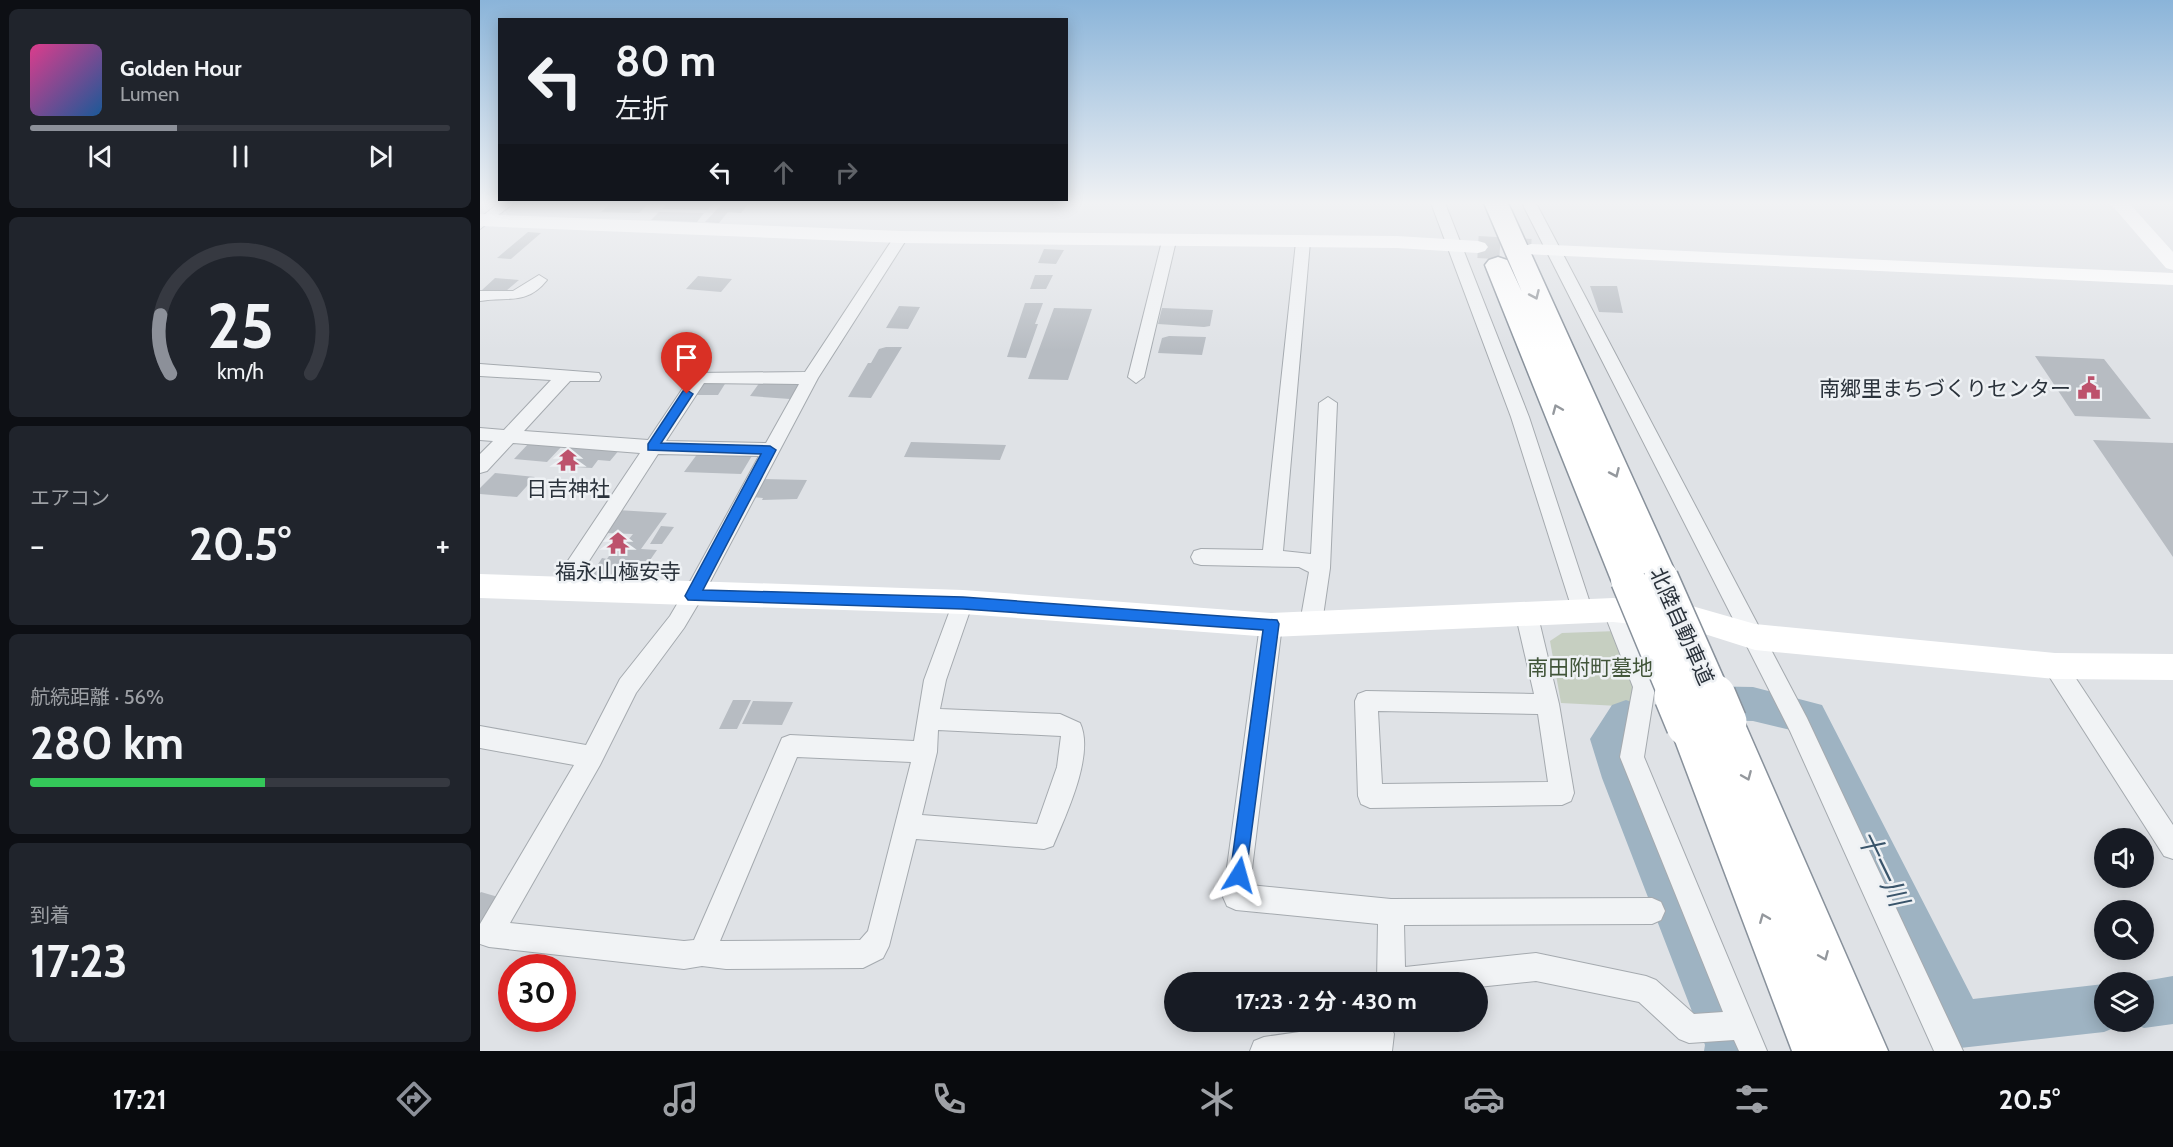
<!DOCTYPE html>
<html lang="ja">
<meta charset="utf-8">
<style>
:root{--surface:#171b24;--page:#20242c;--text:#f1f3f6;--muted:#9ea1a6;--line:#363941;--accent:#8c9099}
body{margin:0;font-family:Cabin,"Noto Sans JP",sans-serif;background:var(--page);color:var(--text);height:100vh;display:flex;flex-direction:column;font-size:22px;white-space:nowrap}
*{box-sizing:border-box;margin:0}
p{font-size:20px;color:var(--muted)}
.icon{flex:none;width:33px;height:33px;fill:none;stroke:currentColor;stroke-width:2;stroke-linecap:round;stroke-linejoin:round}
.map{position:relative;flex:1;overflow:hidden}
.panel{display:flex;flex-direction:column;gap:9px;padding:9px;background:#0d0f14;width:480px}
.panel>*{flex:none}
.hud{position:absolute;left:18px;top:18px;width:570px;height:183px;border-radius:0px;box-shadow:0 3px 15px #0003;background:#171b24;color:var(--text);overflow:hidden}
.controls{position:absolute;left:1614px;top:828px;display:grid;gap:12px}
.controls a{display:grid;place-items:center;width:60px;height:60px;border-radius:50%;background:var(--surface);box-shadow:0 3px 15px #0003;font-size:30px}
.speed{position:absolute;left:18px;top:954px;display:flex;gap:12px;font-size:30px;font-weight:700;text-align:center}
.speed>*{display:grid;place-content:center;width:78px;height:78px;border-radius:50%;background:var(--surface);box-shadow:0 3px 15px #0003;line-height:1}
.speed .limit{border:9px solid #d22;background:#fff;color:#111}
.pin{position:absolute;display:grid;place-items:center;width:51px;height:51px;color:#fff;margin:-62px -26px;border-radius:50% 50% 50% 0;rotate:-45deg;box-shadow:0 0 6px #0007}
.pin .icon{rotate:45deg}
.me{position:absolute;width:66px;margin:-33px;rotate:8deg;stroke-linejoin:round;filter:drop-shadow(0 0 4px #0008)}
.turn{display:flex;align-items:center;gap:21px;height:126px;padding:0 18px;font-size:27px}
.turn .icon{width:78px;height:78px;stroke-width:2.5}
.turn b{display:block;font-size:42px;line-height:51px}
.lanes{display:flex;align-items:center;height:57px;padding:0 18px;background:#0003;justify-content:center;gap:30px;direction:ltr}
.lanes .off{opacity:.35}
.big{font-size:45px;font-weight:700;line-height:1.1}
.panel .card{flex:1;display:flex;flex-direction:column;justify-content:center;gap:9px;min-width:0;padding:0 21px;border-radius:9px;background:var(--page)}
.panel .dial{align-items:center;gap:0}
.dial svg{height:156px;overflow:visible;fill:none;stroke:var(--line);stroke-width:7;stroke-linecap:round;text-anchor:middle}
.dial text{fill:var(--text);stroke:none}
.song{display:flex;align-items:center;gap:18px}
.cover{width:72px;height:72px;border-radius:9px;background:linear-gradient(135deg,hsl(330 70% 55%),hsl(210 70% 35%))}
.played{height:6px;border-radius:3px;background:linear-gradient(90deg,var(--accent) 35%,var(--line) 35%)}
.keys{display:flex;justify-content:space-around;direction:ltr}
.heat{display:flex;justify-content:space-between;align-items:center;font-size:33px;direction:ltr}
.charge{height:9px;border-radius:4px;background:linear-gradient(90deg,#34c759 56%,var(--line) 0)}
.trip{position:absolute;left:684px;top:972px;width:324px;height:60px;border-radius:30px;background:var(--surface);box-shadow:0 3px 15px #0003;font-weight:700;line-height:60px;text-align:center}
.tab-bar{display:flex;height:96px;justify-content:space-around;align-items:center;background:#090b0e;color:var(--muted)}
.tab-bar .icon{width:42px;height:42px}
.tab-bar .active{color:var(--accent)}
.tab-bar b{font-size:27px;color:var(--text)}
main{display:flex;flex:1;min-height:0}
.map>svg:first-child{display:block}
</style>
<main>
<section class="panel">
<div class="card">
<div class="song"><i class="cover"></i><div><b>Golden Hour</b><p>Lumen</p></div></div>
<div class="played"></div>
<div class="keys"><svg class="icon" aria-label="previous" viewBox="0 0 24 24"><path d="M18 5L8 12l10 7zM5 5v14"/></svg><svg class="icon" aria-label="pause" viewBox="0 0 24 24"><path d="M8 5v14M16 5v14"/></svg><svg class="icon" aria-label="next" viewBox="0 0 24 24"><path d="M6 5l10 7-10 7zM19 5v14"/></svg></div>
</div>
<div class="card dial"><svg viewBox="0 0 100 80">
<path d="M14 69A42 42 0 1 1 86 69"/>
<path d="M14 69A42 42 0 0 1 9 39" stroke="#8c9099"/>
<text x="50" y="56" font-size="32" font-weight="700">25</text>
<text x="50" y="72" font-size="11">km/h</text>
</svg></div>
<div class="card"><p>エアコン</p>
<div class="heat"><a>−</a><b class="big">20.5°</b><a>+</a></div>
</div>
<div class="card"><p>航続距離 · 56%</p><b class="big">280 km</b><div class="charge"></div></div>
<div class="card"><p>到着</p><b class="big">17:23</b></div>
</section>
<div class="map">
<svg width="1693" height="1051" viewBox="0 0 1693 1051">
<rect width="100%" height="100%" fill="#dfe2e6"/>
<path fill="#c6cfc1" d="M1137,631L1158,707L1081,703L1070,641L1082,633Z"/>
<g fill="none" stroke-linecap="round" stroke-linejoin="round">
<path fill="#9eb3c2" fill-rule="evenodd" d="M1217,686L1273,687L1342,705L1493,999L1624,984V1022H1642L1641,1025L1624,1032L1480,1048L1463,1041L1315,731L1273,721L1217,720L1203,715L1198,703L1203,691Z
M1146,700L1160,705L1165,717L1151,742L1162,778L1273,1045L1272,1051H1224L1225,1045L1122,778L1110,739L1132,705Z
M1693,976V1024L1664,1028L1649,1022H1664V982H1659Z"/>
</g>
<path fill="#b7bcc2" d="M131,203H169L159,213L121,212Z
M188,203H234L227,210L182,209Z
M243,203H269L261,213L248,212L239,223L225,222Z
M179,212L224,213L217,222L171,220Z
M48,232L61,233L31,259L17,258Z
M564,249L584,250L576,264L558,263Z
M555,275H573L566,289H550Z
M218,276L252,279L241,292L206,289Z
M15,278L39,280L26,291L2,290Z
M1110,286H1137L1143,313L1119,312Z
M545,303H563L555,324H558L546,358L527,357Z
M419,306L440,307L428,329L406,328Z
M574,308L612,309L588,380L548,379Z
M682,308L733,310L730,326L724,327L678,324Z
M689,336L726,337L722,355L678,353L682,338Z
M406,347H422L391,398L368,397L388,363H391L399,349Z
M1555,356L1624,359L1671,419L1595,416Z
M221,379H248L238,395H211Z
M280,382H322L310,399L270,396Z
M1613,440L1693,443V557Z
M50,442L83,445L67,462L34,459Z
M431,442L526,445L520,460L424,457Z
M92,446L140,449L130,461L118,460L112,468L76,466Z
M218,453L273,454L261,474L204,472Z
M15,473L55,477L37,497L0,494V488Z
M283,479L327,480L317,499L282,500L283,498L272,497Z
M137,510L187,513L161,549L177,550L152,586L109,585L115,575H111L122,558L127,559L133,550L139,551L153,534L125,533Z
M181,526L194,527L182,544H170Z
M253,700H271L257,729H239Z
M273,701L313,702L302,725L262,724Z
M1,892L18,897L0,924V893Z"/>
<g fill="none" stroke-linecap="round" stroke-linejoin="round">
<path stroke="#bbbfc4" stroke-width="22" stroke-dasharray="22 10" stroke-linecap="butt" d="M998,247L1051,250"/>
<g stroke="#a5aaaf" stroke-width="2">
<path id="street" d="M19,203H34L0,229V218Z
M951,203H965L1049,417L1112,609L1109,615L1102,618L1095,615L1092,609L1031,417Z
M1042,203H1056L1327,718L1483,1051H1454L1310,731Z
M421,233L428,237L338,378L220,601L204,628L156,693L120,765L30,923L204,941L214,940L302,738L310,735L434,741L444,680L473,602L476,596L483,593L490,596L493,602L466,680L460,709L580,714L600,723C615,754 586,815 573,846L564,849L436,839L409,946L403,958L383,968L246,969L222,966L204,969L9,947L0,944V924L94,765L0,748V726L106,745L140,679L190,616L206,589L279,456L178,454L87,595L80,597L73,595L70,589L73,583L160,453L33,443L7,471L0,473V454L13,441L0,440V428L24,430L71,380L0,376V364L119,373L121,377L119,381H90L44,431L168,440L213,373L325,372L414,237ZM224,383L319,384L286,443L186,441ZM458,730L581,736L577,767L557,824L442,815L457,752ZM317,757L431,762L388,931L380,940L240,941Z
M689,237L696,241L664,377L656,383L648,377L682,241Z
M823,238L830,242L803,551L831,554L839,403L848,397L857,403L850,568L842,623L839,629L831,632L823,629L820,623L829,572L819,567L721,565L714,563L711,557L714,551L721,549L783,550L816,242Z
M59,275L67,280C46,306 27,296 0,301V291H33Z
M1133,601L1140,604L1143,610L1175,687L1164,757L1287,1051H1259L1254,1040L1209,1043L1199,1039L1159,1002L1056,981L998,987V982H897L898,924L756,910L747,906L743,897L780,625L783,619L791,616L799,619L802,625L770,885L911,899L1172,898L1181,902L1185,911L1181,920L1172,924L924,925L925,967L1056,953L1166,976L1176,980L1214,1014L1243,1012L1140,757L1153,687L1123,610L1126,604Z
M1046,603L1053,606L1057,612L1079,704L1094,793L1091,801L1082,805L890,808L881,804L878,796L875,701L878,694L886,691L1054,694L1035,612L1039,606ZM898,711L1058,714L1068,782L902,784Z
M1575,657L1583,659L1693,825V859L1684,856L1567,673L1564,666L1567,659Z
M888,1022L910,1024L914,1034L912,1051H770L774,1041L784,1037Z"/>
</g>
<g stroke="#88919b" stroke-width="3">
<path id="highway" d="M1004,203H1028L1198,578L1193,588L1181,592L1169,588L1165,581L1160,590L1148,594L1136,590L1131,580L1005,265L1009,260L1018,257L1027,260L1042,292Z
M1245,704L1259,710L1408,1051H1312L1189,725L1194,713L1208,707L1222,713L1226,721L1231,710Z"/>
</g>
<use href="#street" fill="#f1f3f5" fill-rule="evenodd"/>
<path fill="#fff" fill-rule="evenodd" d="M1630,203H1649L1693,252V270L1686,268Z
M0,214L421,231L917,236L998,241L1005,243L1008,247L1005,251L998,253L917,248L421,243L0,226Z
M1051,244L1693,273V285L1044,254L1041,250L1044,246Z
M0,574L483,590L791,613L1133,598L1212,606L1275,624L1575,653L1693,654V680L1575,679L1275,650L1212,630L1133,622L791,637L483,614L0,598Z"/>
<use href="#highway" fill="#fff" fill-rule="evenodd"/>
<g stroke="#88919b" stroke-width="37" stroke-linecap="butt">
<path id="highway-bridge-far1" d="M1181,578L1234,698
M1148,580L1197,698"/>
</g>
<g stroke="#88919b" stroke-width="46" stroke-linecap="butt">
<path id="highway-bridge" d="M1196,696L1208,725
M1234,696L1245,722"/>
</g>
<use href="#highway-bridge-far1" stroke="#fff" stroke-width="34"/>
<use href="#highway-bridge" stroke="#fff" stroke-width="43"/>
</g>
<defs><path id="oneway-chevron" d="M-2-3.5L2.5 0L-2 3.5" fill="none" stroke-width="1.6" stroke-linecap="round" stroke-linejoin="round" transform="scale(1.5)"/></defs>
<g stroke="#94989d">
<use href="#oneway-chevron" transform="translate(1055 295) rotate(66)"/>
<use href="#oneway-chevron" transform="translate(1077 409) rotate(-113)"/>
<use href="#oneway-chevron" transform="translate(1135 473) rotate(66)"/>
<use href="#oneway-chevron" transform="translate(1267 776) rotate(67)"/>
<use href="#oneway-chevron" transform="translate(1284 918) rotate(-112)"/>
<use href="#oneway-chevron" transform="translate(1344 956) rotate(67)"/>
</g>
<linearGradient id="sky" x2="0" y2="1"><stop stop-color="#8ab4d9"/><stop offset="0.58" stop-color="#f1f2f4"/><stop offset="1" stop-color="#f1f2f4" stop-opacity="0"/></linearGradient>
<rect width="1693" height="350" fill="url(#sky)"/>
<path fill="#1a73e8" stroke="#114b97" stroke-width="1.5" d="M207,390L213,394L181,443L290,446L296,450L223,590L483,597L797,620L799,624L765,881L759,884L752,881L750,875L783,630L483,609L208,600L205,596L281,454L168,450V444L203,391Z"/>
<defs>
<g id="civic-bare" transform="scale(1.8)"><path d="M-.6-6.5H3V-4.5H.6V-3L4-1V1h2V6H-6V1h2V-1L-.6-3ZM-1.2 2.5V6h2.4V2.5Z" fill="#bd526c" stroke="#eef1f4" stroke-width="2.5" paint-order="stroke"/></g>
<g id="temple-bare" transform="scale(1.8)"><path d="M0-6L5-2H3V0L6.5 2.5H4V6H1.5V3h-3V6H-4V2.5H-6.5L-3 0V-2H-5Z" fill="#bd526c" stroke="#eef1f4" stroke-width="2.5" paint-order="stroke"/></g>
</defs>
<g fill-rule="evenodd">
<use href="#civic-bare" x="1609" y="388"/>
<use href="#temple-bare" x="88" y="460"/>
<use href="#temple-bare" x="138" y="543"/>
</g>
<g text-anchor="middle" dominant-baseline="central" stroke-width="5" stroke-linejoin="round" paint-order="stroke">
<g font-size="21" fill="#2a323b" stroke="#eef1f4">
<text x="1591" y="388" text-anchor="end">南郷里まちづくりセンター</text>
<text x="88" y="488">日吉神社</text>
<text x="138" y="571">福永山極安寺</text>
</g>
<g font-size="21" fill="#2a323b" stroke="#eef1f4">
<text transform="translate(1202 626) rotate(66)">北陸自動車道</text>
</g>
<g font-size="21" fill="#415539" stroke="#eef1f4">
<text x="1110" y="667">南田附町墓地</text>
</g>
<g font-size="27" font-style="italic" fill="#39546a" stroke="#eef1f4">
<text transform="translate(1403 868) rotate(64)">十一川</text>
</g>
</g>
</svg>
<div class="controls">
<a><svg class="icon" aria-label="sound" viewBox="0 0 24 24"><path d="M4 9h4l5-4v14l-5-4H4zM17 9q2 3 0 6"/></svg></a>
<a><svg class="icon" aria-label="search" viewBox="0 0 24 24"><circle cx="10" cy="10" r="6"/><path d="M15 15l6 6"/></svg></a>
<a><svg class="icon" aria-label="layers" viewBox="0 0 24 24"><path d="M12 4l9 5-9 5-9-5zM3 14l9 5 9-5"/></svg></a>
</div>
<div class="speed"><div class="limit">30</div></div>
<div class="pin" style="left:207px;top:394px;background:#d93025"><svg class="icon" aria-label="arrive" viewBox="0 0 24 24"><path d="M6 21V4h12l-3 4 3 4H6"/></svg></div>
<svg class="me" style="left:759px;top:875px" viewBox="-20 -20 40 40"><path d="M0-17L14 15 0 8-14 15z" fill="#1a73e8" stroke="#fff" stroke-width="4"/></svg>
<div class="trip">17:23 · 2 分 · 430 m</div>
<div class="hud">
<div class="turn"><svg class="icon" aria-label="left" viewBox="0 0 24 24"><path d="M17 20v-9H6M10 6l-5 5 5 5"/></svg><div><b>80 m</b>左折</div></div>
<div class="lanes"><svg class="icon" aria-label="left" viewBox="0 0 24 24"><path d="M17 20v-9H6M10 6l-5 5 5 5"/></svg><svg class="icon off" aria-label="ahead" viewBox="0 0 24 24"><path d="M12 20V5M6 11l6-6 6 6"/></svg><svg class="icon off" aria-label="right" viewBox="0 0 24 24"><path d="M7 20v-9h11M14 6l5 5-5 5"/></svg></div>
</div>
</div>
</main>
<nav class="tab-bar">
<b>17:21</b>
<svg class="icon active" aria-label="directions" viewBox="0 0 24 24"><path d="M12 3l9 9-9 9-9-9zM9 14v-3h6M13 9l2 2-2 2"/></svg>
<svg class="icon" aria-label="music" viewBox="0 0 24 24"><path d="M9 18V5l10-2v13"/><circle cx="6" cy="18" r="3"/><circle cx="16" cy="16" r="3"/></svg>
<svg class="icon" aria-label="phone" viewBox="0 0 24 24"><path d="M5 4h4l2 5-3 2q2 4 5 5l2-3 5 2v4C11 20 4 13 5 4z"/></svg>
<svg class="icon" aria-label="climate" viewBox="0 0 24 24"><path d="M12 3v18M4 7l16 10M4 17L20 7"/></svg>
<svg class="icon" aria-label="car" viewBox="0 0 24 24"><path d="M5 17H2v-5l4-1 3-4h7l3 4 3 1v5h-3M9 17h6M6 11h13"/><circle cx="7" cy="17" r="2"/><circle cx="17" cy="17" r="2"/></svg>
<svg class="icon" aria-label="filters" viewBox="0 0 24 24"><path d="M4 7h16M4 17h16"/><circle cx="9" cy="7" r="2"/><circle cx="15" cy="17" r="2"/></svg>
<b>20.5°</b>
</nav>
